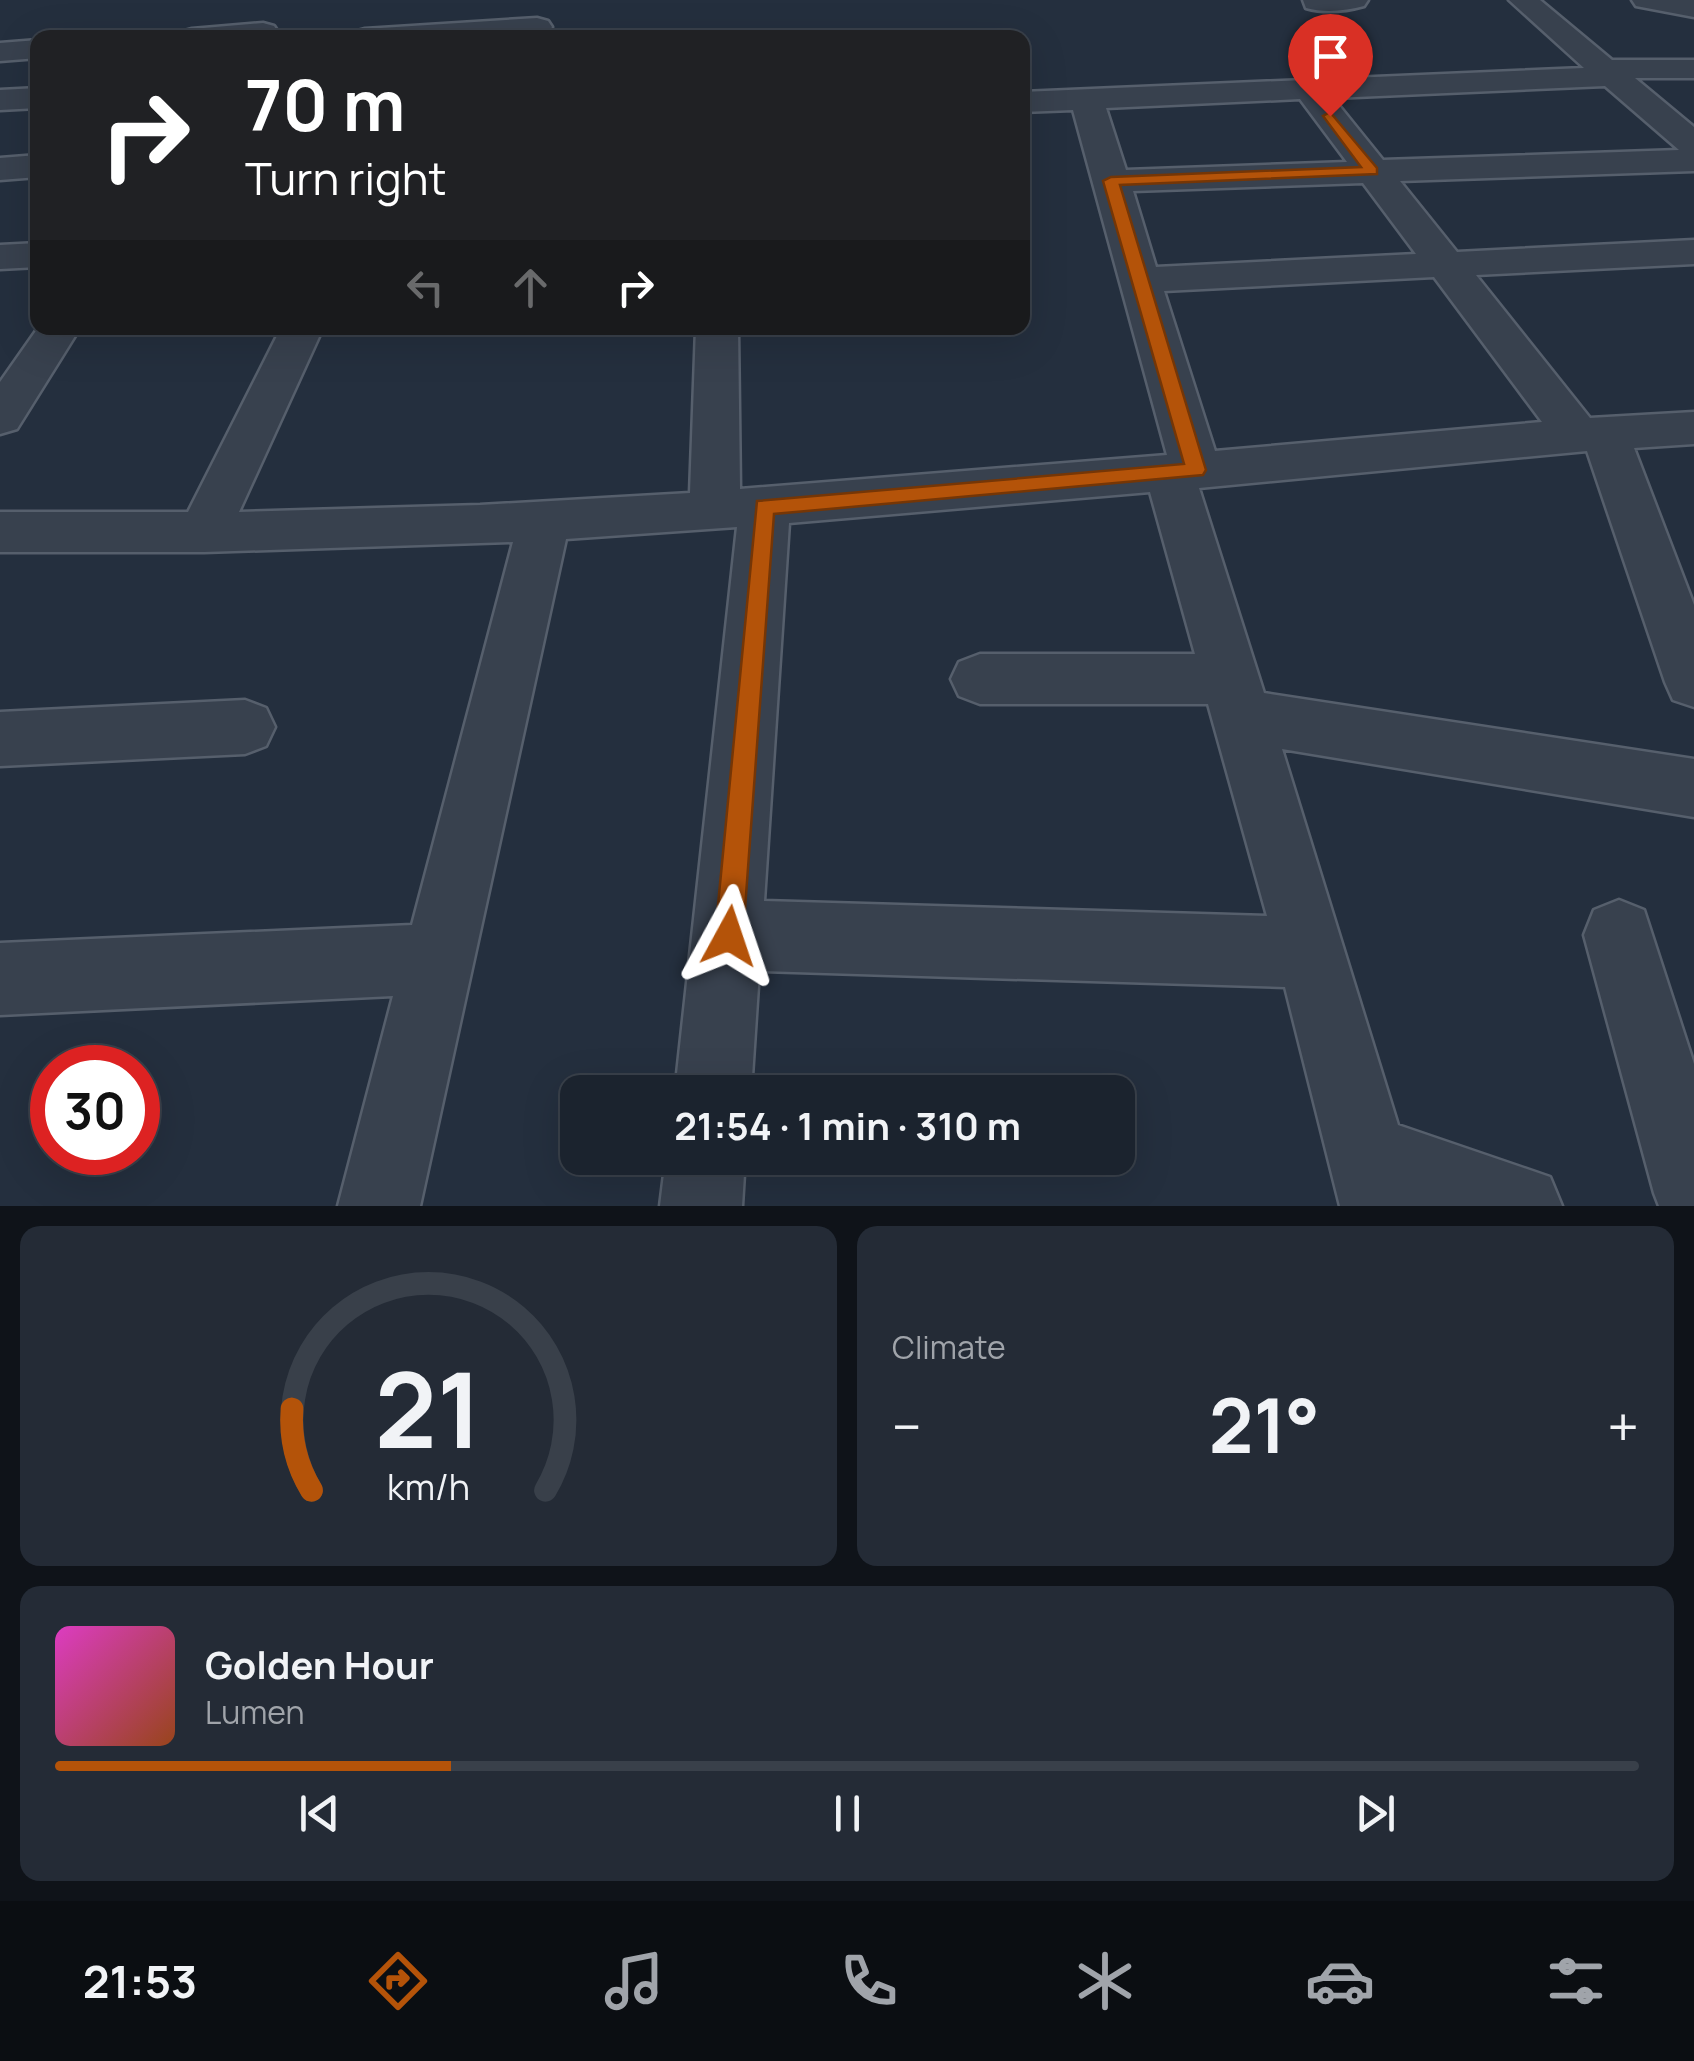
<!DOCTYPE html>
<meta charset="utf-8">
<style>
:root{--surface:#1b232e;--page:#242b36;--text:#f1f3f6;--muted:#a0a4aa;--line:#39404a;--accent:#b45309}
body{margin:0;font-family:Manrope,sans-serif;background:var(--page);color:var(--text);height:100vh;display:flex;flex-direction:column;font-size:38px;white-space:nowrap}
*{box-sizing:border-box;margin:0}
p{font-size:32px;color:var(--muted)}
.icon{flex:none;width:55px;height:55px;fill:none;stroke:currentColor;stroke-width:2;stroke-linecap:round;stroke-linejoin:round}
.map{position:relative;height:1206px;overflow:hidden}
.side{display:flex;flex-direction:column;gap:20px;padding:20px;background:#0f1319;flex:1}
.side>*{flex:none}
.guide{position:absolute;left:30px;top:30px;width:1000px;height:305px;border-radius:20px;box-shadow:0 10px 40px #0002,0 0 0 2px var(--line);background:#202124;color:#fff;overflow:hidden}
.speed{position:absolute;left:30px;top:1045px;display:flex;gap:20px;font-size:50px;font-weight:700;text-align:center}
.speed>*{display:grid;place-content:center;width:130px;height:130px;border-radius:50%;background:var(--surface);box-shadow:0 10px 40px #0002,0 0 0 2px var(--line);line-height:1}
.speed .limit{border:15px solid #d22;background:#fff;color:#111}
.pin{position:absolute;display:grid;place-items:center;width:85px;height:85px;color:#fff;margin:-102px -42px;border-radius:50% 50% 50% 0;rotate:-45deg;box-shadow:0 0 10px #0007}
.pin .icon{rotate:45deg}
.me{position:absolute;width:110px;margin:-55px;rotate:5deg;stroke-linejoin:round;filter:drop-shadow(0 0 8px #0008)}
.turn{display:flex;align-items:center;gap:35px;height:210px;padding:0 50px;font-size:45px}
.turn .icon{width:130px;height:130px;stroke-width:2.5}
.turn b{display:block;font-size:70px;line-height:85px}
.lanes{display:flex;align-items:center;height:95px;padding:0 50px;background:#0003;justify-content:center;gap:50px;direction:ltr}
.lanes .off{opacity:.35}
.big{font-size:75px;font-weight:700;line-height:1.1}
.side .widget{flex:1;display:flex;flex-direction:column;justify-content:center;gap:15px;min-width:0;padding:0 35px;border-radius:20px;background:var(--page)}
.side .dial{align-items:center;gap:0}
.dial svg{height:260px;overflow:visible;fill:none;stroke:var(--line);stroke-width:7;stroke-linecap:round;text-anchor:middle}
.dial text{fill:var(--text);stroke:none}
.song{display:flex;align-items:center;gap:30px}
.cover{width:120px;height:120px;border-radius:15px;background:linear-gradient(135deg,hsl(310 70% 55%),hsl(20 70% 35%))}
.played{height:10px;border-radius:5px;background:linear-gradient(90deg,var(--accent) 25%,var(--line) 25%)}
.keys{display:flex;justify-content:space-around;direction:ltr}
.heat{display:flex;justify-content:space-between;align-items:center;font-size:55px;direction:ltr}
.side .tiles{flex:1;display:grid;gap:20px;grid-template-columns:1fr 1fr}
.widget:last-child{grid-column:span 2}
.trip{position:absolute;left:560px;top:1075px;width:575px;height:100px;border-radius:20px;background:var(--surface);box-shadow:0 10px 40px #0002,0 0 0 2px var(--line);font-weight:700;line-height:100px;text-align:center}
.menu{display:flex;height:160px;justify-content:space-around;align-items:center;background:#0b0e12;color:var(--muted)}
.menu .icon{width:70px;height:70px}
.menu .selected{color:var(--accent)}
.menu b{font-size:45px;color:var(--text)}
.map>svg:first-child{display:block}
</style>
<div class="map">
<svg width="1694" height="1206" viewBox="0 0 1694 1206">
<rect width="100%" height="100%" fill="#242f3e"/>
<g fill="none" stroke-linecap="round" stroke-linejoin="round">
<g stroke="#565f6c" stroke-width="5">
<path id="minor" d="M1303,0H1368L1364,6C1346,11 1324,13 1306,8Z
M1509,0H1540L1612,60H1694V78H1635L1694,127V171L1400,181L1457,252L1694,240V264L1476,275L1590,418L1694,412V444L1634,448L1694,605V707L1673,700L1665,682L1587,451L1199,488L1264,693L1694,759V817L1282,749L1398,1125L1550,1177L1562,1206H1340L1285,987L759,971L751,1092H675L737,527L566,539L420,1206H338L393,996L0,1015V943L412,925L513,542L204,552H0V512H188L281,328H323L239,512L480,505L690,493L696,328H738L740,489L1167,455L1073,110L1022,112V92L1584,68ZM1605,86L1679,150L1383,160L1333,98ZM1300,99L1347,162L1126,170L1106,108ZM1363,183L1416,254L1156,267L1133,191ZM1434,277L1542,422L1215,451L1164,291ZM1150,492L1195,654H980L959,662L951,679L959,696L980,704H1208L1267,916L764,901L789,523Z
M1632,0H1694V17L1636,6Z
M537,18L548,21L552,27L548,33L513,38H350L354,32L365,29Z
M263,23L274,26L278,32L274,38H177L181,32L192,29Z
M38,40V58L0,61V43Z
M38,88V108L0,110V90Z
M38,155V177L0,180V158Z
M38,243V267L0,269V245Z
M38,328H80L17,429L0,434V382Z
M245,700L266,708L275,727L266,746L245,754L0,766V712Z
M1619,900L1644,910L1694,1064V1206H1659L1654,1193L1584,935L1594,910Z
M666,1158H745L742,1206H660Z"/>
</g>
<use href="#minor" fill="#38414e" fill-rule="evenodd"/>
</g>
<path fill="#b45309" stroke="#753606" stroke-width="2.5" d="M1330,112L1377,168V174L1120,185L1206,470L1203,475L774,514L743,936L739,946L729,950L719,946L715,936L757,501L1184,464L1103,181L1111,177L1361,167L1323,116Z"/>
</svg>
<div class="speed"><div class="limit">30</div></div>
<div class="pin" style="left:1330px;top:116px;background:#d93025"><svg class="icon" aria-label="arrive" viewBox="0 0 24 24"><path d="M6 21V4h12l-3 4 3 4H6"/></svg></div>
<svg class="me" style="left:729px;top:936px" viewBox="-20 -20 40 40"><path d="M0-17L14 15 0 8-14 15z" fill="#b45309" stroke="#fff" stroke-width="4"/></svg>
<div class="trip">21:54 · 1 min · 310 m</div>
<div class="guide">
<div class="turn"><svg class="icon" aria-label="right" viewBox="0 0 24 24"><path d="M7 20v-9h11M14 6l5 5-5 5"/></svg><div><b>70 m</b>Turn right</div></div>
<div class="lanes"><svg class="icon off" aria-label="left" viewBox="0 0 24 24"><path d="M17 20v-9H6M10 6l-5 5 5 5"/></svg><svg class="icon off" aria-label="ahead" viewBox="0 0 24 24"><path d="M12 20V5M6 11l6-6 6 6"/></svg><svg class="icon" aria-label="right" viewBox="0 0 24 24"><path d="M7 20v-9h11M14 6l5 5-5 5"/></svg></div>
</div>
</div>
<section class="side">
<div class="tiles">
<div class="widget dial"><svg viewBox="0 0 100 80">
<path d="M14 69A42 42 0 1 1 86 69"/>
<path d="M14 69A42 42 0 0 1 8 44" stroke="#b45309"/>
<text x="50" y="56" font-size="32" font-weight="700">21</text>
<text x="50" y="72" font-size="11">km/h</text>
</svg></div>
<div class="widget"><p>Climate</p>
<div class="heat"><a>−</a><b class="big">21°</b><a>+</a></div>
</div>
<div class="widget">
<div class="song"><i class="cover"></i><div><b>Golden Hour</b><p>Lumen</p></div></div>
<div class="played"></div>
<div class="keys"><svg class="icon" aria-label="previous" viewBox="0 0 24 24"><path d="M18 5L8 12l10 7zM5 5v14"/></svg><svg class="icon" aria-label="pause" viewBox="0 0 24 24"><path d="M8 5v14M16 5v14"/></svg><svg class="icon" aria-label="next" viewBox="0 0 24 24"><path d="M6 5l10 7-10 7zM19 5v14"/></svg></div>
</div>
</div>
</section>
<nav class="menu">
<b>21:53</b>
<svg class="icon selected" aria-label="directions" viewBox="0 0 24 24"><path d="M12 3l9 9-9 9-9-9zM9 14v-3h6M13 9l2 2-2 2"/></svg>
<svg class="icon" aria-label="music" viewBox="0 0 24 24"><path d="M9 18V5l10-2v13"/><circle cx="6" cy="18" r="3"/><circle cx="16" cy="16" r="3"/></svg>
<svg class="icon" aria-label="phone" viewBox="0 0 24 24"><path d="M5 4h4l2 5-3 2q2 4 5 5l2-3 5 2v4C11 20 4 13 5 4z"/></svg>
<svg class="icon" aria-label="climate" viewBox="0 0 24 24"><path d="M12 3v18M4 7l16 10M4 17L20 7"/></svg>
<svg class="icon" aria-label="car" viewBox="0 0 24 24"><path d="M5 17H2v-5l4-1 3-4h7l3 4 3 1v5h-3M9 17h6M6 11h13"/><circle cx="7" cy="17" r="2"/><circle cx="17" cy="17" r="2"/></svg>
<svg class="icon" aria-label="filters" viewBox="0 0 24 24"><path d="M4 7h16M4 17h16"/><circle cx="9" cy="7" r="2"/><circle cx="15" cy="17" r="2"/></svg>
</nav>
